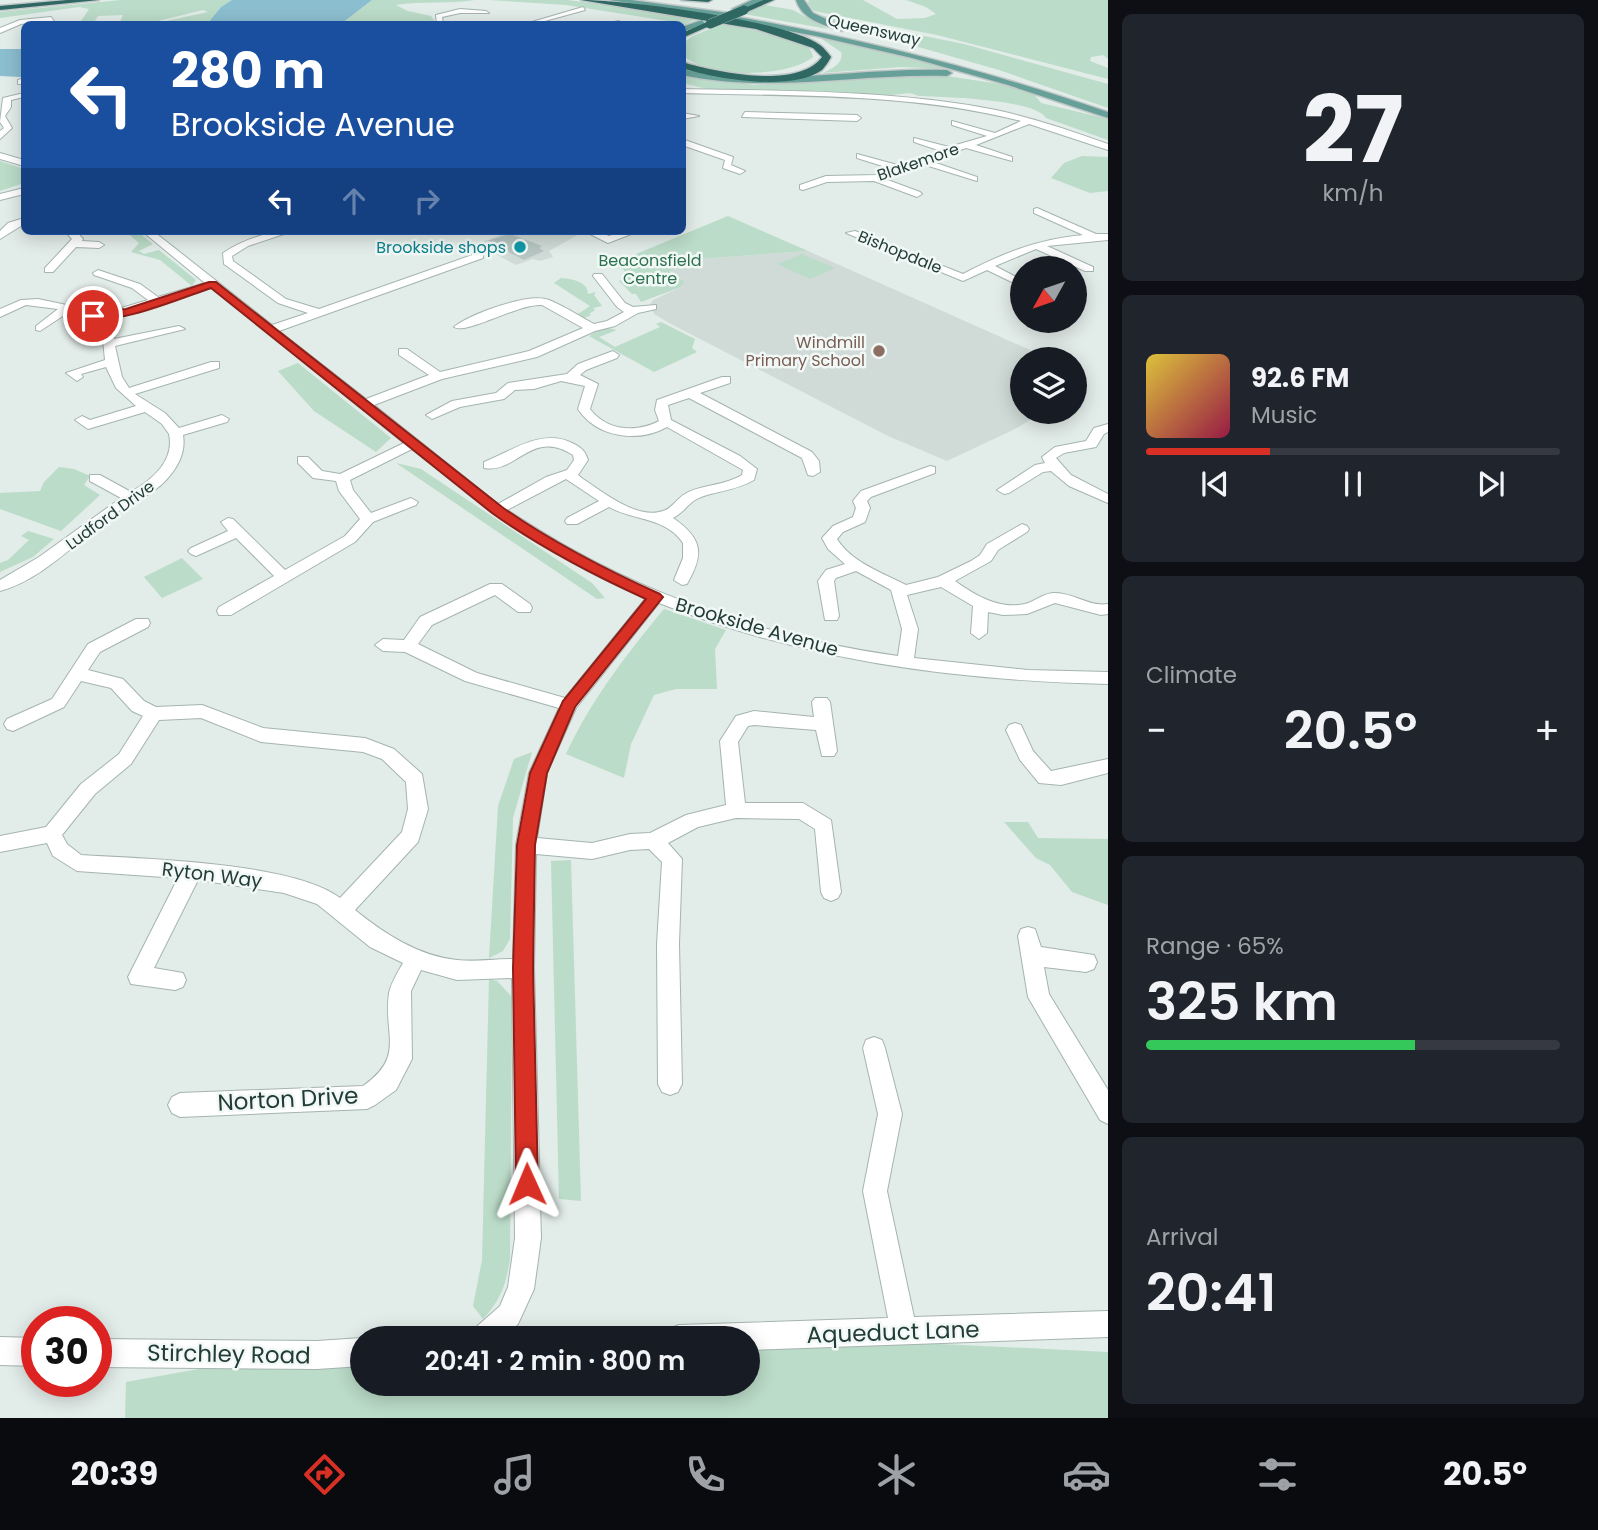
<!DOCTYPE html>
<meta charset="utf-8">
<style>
:root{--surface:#171b24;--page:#20242c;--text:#f1f3f6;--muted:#9ea1a6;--line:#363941;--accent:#d93025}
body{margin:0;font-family:Poppins,sans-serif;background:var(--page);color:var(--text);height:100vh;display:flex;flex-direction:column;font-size:26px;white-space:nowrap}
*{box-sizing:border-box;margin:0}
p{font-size:23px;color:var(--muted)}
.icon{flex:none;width:38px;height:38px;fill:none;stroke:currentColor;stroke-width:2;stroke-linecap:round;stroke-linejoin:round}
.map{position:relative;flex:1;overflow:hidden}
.details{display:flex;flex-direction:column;gap:14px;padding:14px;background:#0d0f14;width:490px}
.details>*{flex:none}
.banner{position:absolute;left:21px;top:21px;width:665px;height:214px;border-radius:10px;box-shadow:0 4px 18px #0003;background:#1a4fa0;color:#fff;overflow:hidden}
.needle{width:46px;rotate:230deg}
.buttons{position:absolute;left:1010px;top:256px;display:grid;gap:14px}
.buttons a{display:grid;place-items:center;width:77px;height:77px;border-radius:50%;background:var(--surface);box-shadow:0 4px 18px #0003;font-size:35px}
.speed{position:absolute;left:21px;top:1306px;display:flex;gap:14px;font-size:35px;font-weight:700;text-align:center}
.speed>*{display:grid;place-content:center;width:91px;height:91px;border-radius:50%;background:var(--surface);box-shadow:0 4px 18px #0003;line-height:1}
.speed .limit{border:10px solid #d22;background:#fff;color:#111}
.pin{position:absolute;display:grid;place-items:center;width:60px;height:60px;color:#fff;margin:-30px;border:4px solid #fff;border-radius:50%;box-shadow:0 2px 7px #0007}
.me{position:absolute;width:77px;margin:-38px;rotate:359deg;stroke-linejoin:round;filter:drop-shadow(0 0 5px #0008)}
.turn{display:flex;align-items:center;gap:24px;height:147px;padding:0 35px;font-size:32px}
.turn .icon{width:91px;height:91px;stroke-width:2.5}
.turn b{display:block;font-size:49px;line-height:60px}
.lanes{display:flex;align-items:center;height:66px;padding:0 35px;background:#0003;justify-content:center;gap:35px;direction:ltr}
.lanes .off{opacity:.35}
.big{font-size:52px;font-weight:600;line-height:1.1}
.details .widget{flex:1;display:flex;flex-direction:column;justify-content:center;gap:10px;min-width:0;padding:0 24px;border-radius:10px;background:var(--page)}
.details .dial{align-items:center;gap:0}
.dial b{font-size:91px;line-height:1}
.song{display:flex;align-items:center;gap:21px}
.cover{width:84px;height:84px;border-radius:10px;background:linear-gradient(135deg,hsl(50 70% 55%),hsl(340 70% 35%))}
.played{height:7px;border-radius:4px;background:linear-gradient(90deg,var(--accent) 30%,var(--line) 30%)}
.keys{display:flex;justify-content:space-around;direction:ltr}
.heat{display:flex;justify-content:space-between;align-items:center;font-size:38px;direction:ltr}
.charge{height:10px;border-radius:5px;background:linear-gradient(90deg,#34c759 65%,var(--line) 0)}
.trip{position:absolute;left:350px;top:1326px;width:410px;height:70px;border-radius:35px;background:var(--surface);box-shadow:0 4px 18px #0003;font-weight:600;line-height:70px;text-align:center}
.tabs{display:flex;height:112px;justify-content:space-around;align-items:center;background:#090b0e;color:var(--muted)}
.tabs .icon{width:49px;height:49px}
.tabs .selected{color:var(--accent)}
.tabs b{font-size:32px;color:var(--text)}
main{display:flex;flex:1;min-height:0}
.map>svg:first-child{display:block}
</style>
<main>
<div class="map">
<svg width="1108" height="1418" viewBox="0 0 1108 1418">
<rect width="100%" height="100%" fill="#e2ece8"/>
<path fill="#d0dbd7" d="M512,231H581L583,232L549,251L553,257L540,261L533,259L516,265L477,244Z
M808,251L1050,359H1022V411H1045L1015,429L947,461L888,436L671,324L654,314L650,304L653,300L681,287L685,281L670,271L698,259Z"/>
<path fill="#bbdcc8" d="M121,0H232L221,7L207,24H152L208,12L203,10L146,24H119L123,15L98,16L93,24H79L89,9L79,7L0,18V12Z
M372,0H475C448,4 423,1 396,5L408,11L431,16L436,23L341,24Z
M489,0H568L699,18L683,25L664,24L668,21L566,5Z
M809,0H863L897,19L925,18L936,14L926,7L906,0H1108V59L1103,55L1091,57L1090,61L1108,68V79L937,35L814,11L808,3Z
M765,5L793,10L828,29L744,14Z
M814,14L964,44L1108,84V108L999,70L824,20Z
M726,22C745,34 810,31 813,57C787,78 706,79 683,55V43L693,36Z
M824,38L954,69L900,67L822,73C831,69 844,64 841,52L822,39Z
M682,75L754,85L873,76L940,75L1000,84L1033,93L1041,103L1108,119V140L1046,118C1035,99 944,97 919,96L910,93L890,95L711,90L683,83Z
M1082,156L1108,157V191L1090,193L1051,178L1064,163Z
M0,161L24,169V183L0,191Z
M728,216L808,251L698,259L670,271L671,274L685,281L681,287L641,302L636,294H632L619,281L628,277L624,270L612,264Z
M125,231H137L153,244L139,251L144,254L159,250L196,280L192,286L160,260L131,252L139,243Z
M802,254L835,268L810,279L777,264Z
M561,278C573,279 588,282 588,294L596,292L594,295L602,306L593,308L595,310L589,314L591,315L584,318L578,314L590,306L554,283Z
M661,322L695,339L692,348L697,352L654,372L589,336L604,327L617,330L599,337L615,347L660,327L656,324Z
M298,363L391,438L376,452L314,411L278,371Z
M396,463L421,469L592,583L605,598L597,599Z
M59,467L74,469L90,476L84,485L100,495L61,531L0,509V493L40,491L44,482Z
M28,531L54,539L33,557L0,572V563L8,560L29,540L21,536Z
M182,558L203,579L162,598L144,577Z
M664,609L726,630L715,649L717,689H676L654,695L631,744L624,778L566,754C591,700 626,655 664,609Z
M532,752L513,818L510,939L503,951L489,958L498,806L514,759Z
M1004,822H1028L1038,838L1108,839V905L1072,892L1050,865L1036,858Z
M571,860L581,1201L559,1199L551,861Z
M489,979L497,981L512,997L510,1259C506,1284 501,1300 483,1319L473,1306L482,1260Z
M900,1342L1108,1352V1418H125L126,1382L210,1367L316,1365L362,1356V1384H747V1347Z"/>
<path fill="#8bbecf" d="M232,0H372L341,24H207L221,7Z
M0,49H24V74L21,77L0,76Z"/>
<path fill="#b7c6c2" d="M510,234L542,246L539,248L544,251L524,260L487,241Z"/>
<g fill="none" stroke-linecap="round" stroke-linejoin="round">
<g stroke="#a5b4b0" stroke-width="2">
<path id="minor" d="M583,7L585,10L534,24H525Z
M460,9L486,11L489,13H460L442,17L443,24H437L436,15Z
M51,17L56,24H50L48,21L21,24L0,33V28L20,20Z
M619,21L621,24H609L610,23Z
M24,78V84H18V80Z
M682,89C787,91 893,90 996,110C1034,118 1071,131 1108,144V150L1029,124L976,145L1012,157V161L966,148L930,161L977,177V181L922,164L885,179L920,192L922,194L917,197L874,181L827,182L803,190L800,189V185L826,176L878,175L892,169L857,158V154L901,166L941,151L914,142V138L949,147L987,136L952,125V121L995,133L1021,121C911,93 795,96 682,93Z
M24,93V97L11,100V107L5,116L12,128L0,139V131L4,128L0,122L3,98Z
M745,112L857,115L861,118L857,121L742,117Z
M682,113L699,116L682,119Z
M682,139L733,157L731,165L745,171L740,174L723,168L725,160L682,145Z
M0,153L24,160V166L0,159Z
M24,188V194L0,200V194Z
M1037,208L1096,234H1108V240L1047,246L1093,267V271H1085L1036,249L995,266L1022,280V287L987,270L963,281L846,233L855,231L963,274C1001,254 1038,239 1083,235L1034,213V209Z
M24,218V224L0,239V231L8,223Z
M65,231H76L83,239L82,241L99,242L104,245L99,248L76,247L53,272H45V268L72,239Z
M142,231H153L272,325L308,313L278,303L224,264L223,253C245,239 268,231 293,231L248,246L232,256L233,261L286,299L319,309L475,254H483V258L279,331L366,399L429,375L399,355V349H407L440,372L529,351L583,328L542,305C519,303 466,335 454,327C470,314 529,292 549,300C564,306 579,316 594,324L607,321L624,312L617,307L593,276L594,274H602L625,303L633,307L656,305V309L638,313L615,326L595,331L537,357L442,379L374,405L498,504L546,477L567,470L574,460L573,455C531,428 517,474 484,468V462C512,451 543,427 574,444C582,448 585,451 588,460L578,475L583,479C603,492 637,520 663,511C673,508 676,499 685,494C699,485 724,486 742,475L743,470L667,427C638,443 597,438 578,409L585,386L561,381L534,389L515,390L504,399L460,407L432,419L426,415L452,401L496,393L508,383L567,374L578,364L613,351L619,355L617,358L586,370L580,375L598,384L590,409C607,431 636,433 659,421L655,410L657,400L722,377H730V383L700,393L812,452L819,461L820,472L813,476L808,475L802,458L689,398L668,405L671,420L740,456L757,469L754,480C733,492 711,491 695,500C687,505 683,513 673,518C702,538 705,553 687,584L682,585L674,580L683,558V543C666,517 634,521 609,507L577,524H567L565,521L567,518L599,501L566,479L507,510C528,523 549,537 571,549C671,605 784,640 898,656L902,629L891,590L856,571L836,578L834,581L839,616L837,620H825L818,581L826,570L845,564L828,549L822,538L833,526L853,517L856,508L853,501L861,491L930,466L935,467V473L871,497L867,501L870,508L865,522L843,532L837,539C851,562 883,573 906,585L938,577L971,561L980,555L987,544L1022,524L1027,526L1029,529L1027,532L998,550L991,561L955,581C975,595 999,610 1025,604C1036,601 1043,593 1055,593C1074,593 1089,607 1108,604V614L1101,615L1055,603L1027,614L1003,615L988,612L987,633L979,639L971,633L973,606L941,587L907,595L918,629L914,658L1028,670L1108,672V684C951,680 806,661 659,603L576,708L547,773L537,838L592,843L630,834L650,833L686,815L726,805L720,741L736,716L754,711L814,717L812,702L815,698H827L830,702L837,751L834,756H822L816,730L754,725L748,726L738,742L745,803H803L831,820L841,892L838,898L831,901L824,898L821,892L815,829L799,819L736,818L698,827L668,843L682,859L679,944L682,1084L678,1092L670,1095L662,1092L658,1084L657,944L662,862L649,849L630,850L592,859L536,854L534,968L541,1238L534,1289L518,1324L504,1339H471L474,1329L500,1306L508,1287L515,1238L512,978L457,980L421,970L411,991L412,1059L396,1090L375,1105L367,1109L180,1117L172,1113L168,1105L172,1097L180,1093L363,1086C406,1056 383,1035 389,993C391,983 398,972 403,963L370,947L317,904L284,893L198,880L154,968L183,973L186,980L183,987L175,990L131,984L128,977L178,878L77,871L53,856L47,843L0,852V836L46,827L81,784L119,754L143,716L132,711L111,688L81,681L64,707L13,731L7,729L4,724L7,719L52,699L88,644L136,619H148L150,623L148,627L100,652L88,670L123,679L144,701L156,707L202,705L263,728L365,738L394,749L422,774L428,809L418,842L355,910C385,934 418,956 457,960C475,962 495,959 513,959L516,845L529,773L559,708L465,681L405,652L383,651L375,645L383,639L404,640L420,617L490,584H502L530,604L532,608L530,612H518L495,595L432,625L418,644L477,673L565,698L646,598C558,563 485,507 412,449L350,480L353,490L371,513L411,498L418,502L416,505L373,522L355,542L231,615H219L217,611L219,607L274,576L236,538L196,556L191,554L188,551L191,548L228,531L221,522L228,518L233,519L285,570L345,536L360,519L339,491L336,481L313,478L298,463V457H308L322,471L340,474L404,443L212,288L112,318L114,339L179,326L185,329L115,346L122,377L129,388L211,362H219V368L135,394L165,413L179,428L222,415L229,419L227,422L183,435C186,452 178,467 167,479C153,495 134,501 117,512C80,537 45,579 0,591V580L39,557L121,498L90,481V475H100L131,492C152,480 175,461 169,434L162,424L145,412L88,429L75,420L82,416L90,420L136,406L116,388L106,367L81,374L83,377L77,381L66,373L105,360L101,319L69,312L40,331L36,330V326L58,309L26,305L0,317V309L21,300L38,299L105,313L148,300L132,288L94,275L93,273L98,270L140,284L158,297L205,283ZM201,718L261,742L363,752L382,759L406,782L408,809L402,832L340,898C293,862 143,859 81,855L67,844L62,835L95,794L131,764L159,720Z
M584,231H597L609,236L624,231H639L608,243Z
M1108,424V432L1104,434L1096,447L1064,453L1056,458L1071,475L1108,494V503L1069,486L1051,471L1043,472L1009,493L1004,494L997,490L1035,465L1045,463L1042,457L1055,447L1086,441L1094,428Z
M1015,723L1021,725L1033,751L1051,771L1108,759V773L1061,785L1039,783L1020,760L1006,730L1009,725Z
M1028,927L1035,929L1041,947L1094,955L1097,962L1094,969L1086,972L1044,967L1049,994L1108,1090V1124L1100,1120L1028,997L1018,936L1021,929Z
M874,1037L882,1040L885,1048L902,1114L887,1191L914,1317L1108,1311V1337L747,1350V1339H666L669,1329L679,1325L888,1318L863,1191L878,1114L863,1048L866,1040Z
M0,1337L37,1338V1366L0,1365Z
M362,1338V1366L317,1369L96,1367V1339L317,1341Z"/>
</g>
<g stroke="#c1c8c7" stroke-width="3">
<path id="major" d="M609,0H631L729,13L732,16C860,38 985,70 1108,112V118L1008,85L912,58L816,36L716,18L712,15Z
M752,0H763L739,11L732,9Z
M796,0H804L813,13L846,28L842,31C824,25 802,20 796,0Z
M702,20L705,24L682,32V27Z
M682,69C771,88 858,67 947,70L952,73L947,76C858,73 771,94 682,75Z"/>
</g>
<g stroke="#c1c8c7" stroke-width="3">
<path id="highway" d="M67,0H99L0,10V6Z
M581,0C627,0 786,20 820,45C824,48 828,53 831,57C829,61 825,67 822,70C792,92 715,79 682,68V62C716,72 798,90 822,57L813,48L756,29Z
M681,0H712L708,2Z
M763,0H774L747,12L740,10Z
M707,22L714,24L682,38V33Z"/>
</g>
<use href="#minor" fill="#fff" fill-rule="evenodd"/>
<use href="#major" fill="#67a098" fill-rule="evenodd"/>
<use href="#highway" fill="#2f6862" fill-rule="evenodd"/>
<g stroke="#c1c8c7" stroke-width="10" stroke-linecap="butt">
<path id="highway-bridge" d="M710,24L744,10"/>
</g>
<use href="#highway-bridge" stroke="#2f6862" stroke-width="9"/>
</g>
<path fill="#d93025" stroke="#8d1f18" stroke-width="2" d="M209,282H216L502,507C552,542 604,569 660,594L663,597L575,707L547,773L535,845L533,968L538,1184L535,1192L527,1195L519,1192L516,1184L513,968L517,845L530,773L563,701L646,599C591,574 541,548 492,513L211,288C186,296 109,329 88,316L93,312L126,309Z"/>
<circle fill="#0f9aa8" stroke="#f2f8f6" stroke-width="2.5" cx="520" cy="247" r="7"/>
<circle fill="#8d6e63" stroke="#f2f8f6" stroke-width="2.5" cx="879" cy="351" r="7"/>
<g text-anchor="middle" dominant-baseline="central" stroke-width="5" stroke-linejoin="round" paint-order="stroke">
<g font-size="16" fill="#223c38" stroke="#f2f8f6">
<text transform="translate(874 30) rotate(13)">Queensway</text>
<text transform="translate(918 162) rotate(-19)">Blakemore</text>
<text transform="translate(900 252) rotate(22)">Bishopdale</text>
<text transform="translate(110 515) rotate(-36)">Ludford Drive</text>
</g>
<g font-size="16" fill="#0d838f" stroke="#f2f8f6" text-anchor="end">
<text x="506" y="247">Brookside shops</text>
</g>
<g font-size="16" fill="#2d724f" stroke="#f2f8f6">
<text x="650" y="260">Beaconsfield<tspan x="650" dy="18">Centre</tspan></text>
</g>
<g font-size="16" fill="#785e54" stroke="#f2f8f6" text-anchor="end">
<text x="865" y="342">Windmill<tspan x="865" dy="18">Primary School</tspan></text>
</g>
<g font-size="19" fill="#223c38" stroke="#f2f8f6">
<text transform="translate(757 627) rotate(16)">Brookside Avenue</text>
<text transform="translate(212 875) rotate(7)">Ryton Way</text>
</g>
<g font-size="23" fill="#223c38" stroke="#f2f8f6">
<text transform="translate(288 1099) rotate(-3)">Norton Drive</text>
<text transform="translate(893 1332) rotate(-2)">Aqueduct Lane</text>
<text transform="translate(229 1354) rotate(1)">Stirchley Road</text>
</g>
</g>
</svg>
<div class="buttons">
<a><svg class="needle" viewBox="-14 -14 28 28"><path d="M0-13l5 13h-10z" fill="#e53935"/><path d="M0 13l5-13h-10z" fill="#9ea1a6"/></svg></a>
<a><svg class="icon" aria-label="layers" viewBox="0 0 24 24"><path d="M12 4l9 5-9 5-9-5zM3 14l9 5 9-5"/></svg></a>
</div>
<div class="speed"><div class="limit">30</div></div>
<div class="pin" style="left:93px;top:316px;background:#d93025"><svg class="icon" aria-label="arrive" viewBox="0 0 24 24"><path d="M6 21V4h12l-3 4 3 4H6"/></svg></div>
<svg class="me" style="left:527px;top:1184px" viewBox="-20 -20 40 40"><path d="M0-17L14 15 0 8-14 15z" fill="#d93025" stroke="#fff" stroke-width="4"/></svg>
<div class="trip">20:41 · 2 min · 800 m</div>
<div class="banner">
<div class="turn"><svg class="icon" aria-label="left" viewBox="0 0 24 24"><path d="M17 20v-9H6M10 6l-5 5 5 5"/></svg><div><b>280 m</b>Brookside Avenue</div></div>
<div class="lanes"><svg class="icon" aria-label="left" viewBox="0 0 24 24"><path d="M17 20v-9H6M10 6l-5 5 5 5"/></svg><svg class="icon off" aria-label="ahead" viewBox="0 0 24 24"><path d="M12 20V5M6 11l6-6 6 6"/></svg><svg class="icon off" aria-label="right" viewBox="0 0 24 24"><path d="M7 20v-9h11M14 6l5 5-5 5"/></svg></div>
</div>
</div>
<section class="details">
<div class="widget dial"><b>27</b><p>km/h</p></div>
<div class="widget">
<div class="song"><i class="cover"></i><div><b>92.6 FM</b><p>Music</p></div></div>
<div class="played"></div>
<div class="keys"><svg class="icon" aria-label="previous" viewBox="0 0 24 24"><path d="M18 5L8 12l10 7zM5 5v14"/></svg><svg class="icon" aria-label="pause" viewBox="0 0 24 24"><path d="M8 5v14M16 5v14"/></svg><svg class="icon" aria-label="next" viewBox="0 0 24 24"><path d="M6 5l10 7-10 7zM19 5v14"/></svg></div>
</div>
<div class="widget"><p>Climate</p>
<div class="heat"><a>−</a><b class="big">20.5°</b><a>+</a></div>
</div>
<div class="widget"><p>Range · 65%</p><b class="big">325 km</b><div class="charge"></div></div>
<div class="widget"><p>Arrival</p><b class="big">20:41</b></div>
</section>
</main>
<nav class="tabs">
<b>20:39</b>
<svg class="icon selected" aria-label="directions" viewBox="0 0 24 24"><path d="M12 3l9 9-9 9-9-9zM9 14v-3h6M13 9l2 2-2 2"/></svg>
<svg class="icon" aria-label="music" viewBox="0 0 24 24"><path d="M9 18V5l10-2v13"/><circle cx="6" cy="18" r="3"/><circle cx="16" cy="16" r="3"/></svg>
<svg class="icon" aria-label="phone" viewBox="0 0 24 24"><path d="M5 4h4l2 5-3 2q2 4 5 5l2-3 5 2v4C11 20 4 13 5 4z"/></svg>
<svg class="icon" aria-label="climate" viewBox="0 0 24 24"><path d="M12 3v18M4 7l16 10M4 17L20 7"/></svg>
<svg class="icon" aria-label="car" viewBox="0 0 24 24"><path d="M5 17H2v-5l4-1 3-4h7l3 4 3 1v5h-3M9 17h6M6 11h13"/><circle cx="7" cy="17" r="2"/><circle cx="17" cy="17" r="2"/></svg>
<svg class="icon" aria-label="filters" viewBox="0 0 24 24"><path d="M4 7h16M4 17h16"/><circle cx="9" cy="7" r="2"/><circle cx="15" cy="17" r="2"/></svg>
<b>20.5°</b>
</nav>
